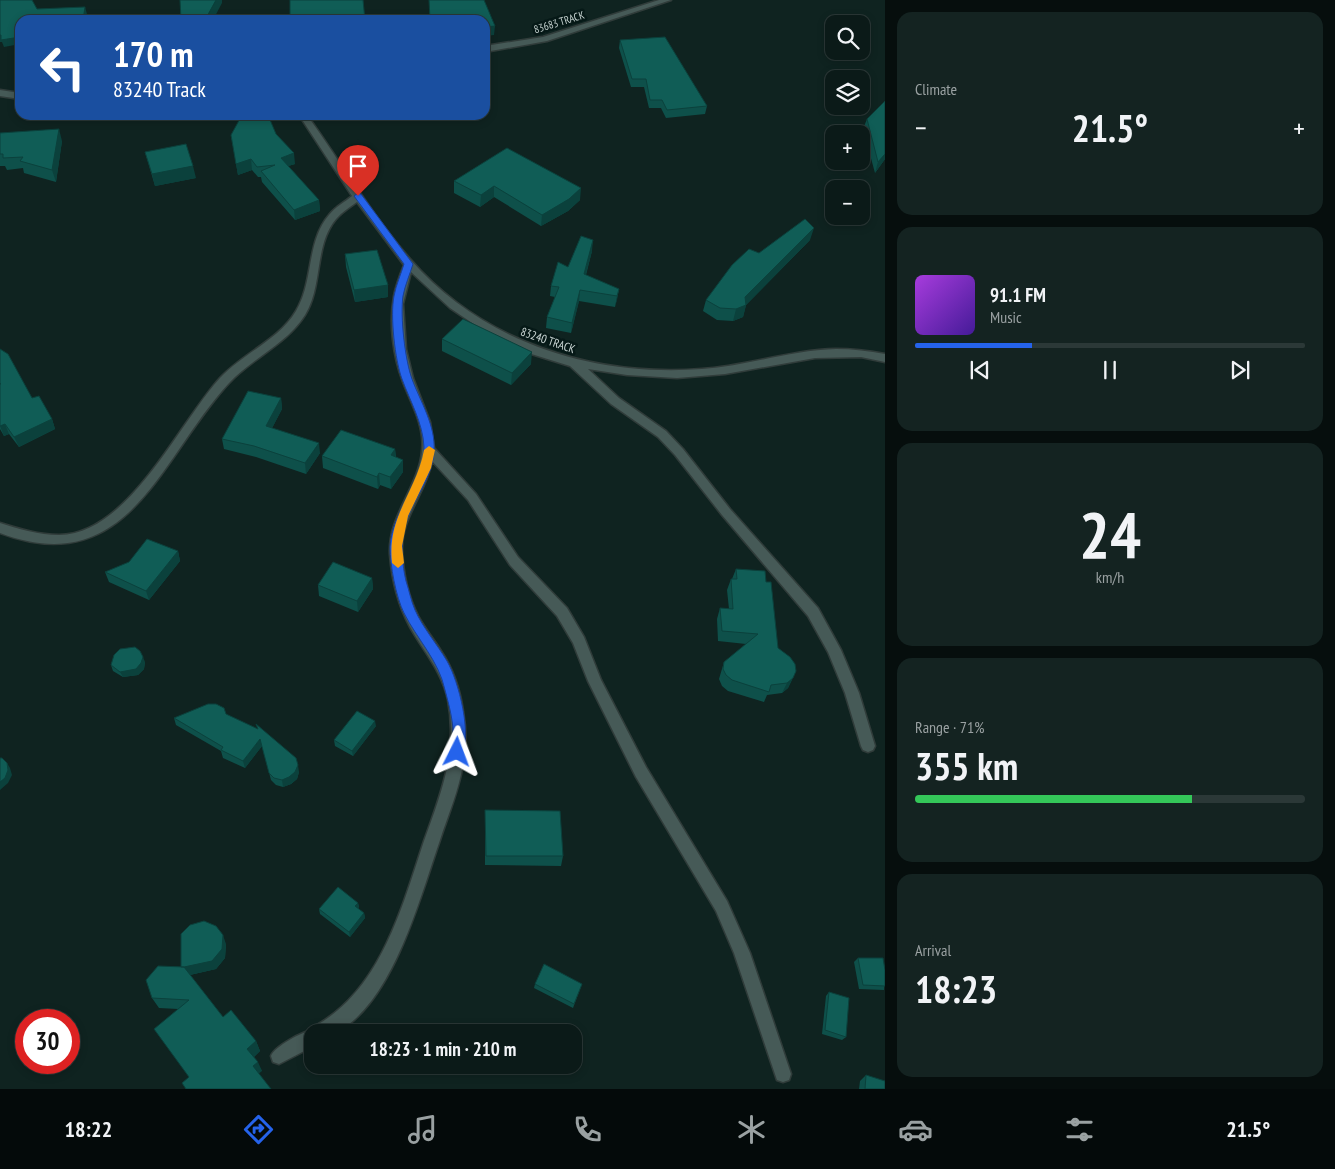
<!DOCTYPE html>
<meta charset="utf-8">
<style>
:root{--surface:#0b1a18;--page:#142321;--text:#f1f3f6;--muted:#9aa1a2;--line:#2b3837;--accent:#2563eb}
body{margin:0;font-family:"PT Sans Narrow",sans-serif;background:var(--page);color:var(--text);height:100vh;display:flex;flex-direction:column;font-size:19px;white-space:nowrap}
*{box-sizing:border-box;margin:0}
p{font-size:16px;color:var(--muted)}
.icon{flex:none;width:28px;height:28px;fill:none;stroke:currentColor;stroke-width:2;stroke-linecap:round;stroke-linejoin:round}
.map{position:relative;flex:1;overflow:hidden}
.sheet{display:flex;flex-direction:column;gap:12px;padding:12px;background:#060e0d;width:450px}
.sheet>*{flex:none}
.hud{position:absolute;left:15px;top:15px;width:475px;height:105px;border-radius:15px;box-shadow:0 2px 8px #0003,0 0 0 1px var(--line);background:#1a4fa0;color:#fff;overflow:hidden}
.fabs{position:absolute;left:825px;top:15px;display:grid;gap:10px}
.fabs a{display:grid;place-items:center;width:45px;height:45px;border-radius:10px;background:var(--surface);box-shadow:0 2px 8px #0003,0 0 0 1px var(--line);font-size:25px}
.speed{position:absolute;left:15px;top:1009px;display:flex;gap:10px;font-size:25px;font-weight:700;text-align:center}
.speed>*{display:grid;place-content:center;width:65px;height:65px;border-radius:50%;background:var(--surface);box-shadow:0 2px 8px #0003,0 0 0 1px var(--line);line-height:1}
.speed .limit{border:8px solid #d22;background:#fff;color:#111}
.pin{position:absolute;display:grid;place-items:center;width:42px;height:42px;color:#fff;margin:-51px -21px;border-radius:50% 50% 50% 0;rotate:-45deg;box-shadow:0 0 5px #0007}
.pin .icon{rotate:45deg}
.me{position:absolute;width:55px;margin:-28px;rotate:3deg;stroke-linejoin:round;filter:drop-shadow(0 0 4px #0008)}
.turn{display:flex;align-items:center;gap:18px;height:105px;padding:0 15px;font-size:22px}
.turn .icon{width:65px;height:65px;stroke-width:2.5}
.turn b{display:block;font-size:35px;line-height:42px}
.big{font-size:38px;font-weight:600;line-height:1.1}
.sheet .card{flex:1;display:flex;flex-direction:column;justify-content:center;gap:8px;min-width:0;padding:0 18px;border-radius:15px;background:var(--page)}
.sheet .dial{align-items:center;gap:0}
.dial b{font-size:65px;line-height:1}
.song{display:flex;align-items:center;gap:15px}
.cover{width:60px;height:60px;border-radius:8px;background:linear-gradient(135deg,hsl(280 70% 55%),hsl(260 70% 35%))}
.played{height:5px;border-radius:2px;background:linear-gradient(90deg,var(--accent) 30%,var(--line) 30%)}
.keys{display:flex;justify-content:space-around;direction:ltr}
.heat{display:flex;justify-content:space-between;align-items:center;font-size:28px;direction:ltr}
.charge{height:8px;border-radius:4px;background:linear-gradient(90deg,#34c759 71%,var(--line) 0)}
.trip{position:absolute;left:304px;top:1024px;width:278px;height:50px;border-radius:15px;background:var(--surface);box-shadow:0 2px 8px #0003,0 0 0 1px var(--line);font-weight:600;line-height:50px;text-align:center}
.tab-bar{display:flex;height:80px;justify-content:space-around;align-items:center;background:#040a0a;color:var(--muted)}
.tab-bar .icon{width:35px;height:35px}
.tab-bar .current{color:var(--accent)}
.tab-bar b{font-size:22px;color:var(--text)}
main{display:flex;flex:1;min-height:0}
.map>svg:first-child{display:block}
</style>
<main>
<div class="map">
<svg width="885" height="1089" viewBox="0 0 885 1089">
<rect width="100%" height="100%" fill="#0f2320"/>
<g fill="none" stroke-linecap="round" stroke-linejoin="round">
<g stroke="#303c3a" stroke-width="3">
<path id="minor" d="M659,0H671L547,41L485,52V46L543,37Z
M0,90L20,93V99L0,96Z
M299,115H307C342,164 371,214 410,259C483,343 593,377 702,369C747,366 791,350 836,349C853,349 869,351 885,354V362L861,357L815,358L725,374L677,378L627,375L588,369L619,398L666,431L683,449L730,509L818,608L841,650L859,693L875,746L873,750L868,752L863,750L861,746L845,693L828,652L808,616L722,515L675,455L658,437L611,404L570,366L525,352L490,335L450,308L411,272L403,304L406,349L413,378L430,422L434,448L476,494L518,557L567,608L584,637L601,680L646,767L727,901L750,953L791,1074L789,1080L783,1082L777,1080L734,953L716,911L636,777L588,681L573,643L557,616L510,565L468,500L432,461C426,493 401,517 402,550C403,573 408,596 418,616C425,629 434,640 441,651C453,669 460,690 463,711C466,729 467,746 463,764C459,790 448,815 440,840C420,897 394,999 339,1031C332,1035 320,1032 312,1032V1047L279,1064L273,1062L271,1056C274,1047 303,1031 313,1030L315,1026C381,990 402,907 424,841C441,794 458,751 448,700C442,671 424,652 410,627C398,605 392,580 390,555C387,512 427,480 422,437C420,418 410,400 403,382C393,356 389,323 394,296C396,285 400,275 404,265L357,202C350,207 342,212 336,219C314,245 323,286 305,315C287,344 252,358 229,383C161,456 129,582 0,533V523C19,529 39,535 59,535C128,535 179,423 220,378C243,353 279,340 296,311C314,281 306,242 329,215C335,207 345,202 352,196Z"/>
</g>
<use href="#minor" fill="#465a57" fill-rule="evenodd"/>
</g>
<path fill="#0e504a" d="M620,40L707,106L705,114L666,118L661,108H649L644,87H631L619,48Z
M885,101V159L875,173L863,129L867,119Z
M0,133L62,141L56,182L24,173L23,168L7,170L5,166H0Z
M276,134L295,164L288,166L319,200L320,211L295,220L262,182L261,177H258L252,170L238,175L231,135Z
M507,148L580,200L568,211L541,226L494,197L480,207L454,193V181Z
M145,152L196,178L155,186Z
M810,240L746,305L743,317L733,321L717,320L703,311L706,300L759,253Z
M592,251L586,275L619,289L615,307L579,301L571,333L546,328L547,317L555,297L550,296L551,286L568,267Z
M345,254L388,285V297L355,302L346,267Z
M442,339L531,364L511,385L442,351Z
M0,349L32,398L52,419L55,429L19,447L9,434L4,436L0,429Z
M281,398L282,409L272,428L320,453L306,474L256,457L224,449L222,439Z
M395,449L396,457L403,460V472L391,489L380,485L378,489L323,468L322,456Z
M178,551L180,561L149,600L109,582L105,572Z
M736,569L766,582L778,648L796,671L788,688L782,693L767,695L764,702L728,691L722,686L719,679L724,662L746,644L718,641L717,619L720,608L729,609L727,590L731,579H732Z
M372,578L373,589L358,612L319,596L318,585Z
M145,662L144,669L138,675L123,677L113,671L111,665Z
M226,714L299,772L297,779L291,784L283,787L276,785L271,780L262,746L245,768L223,758L221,751L176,725L174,718Z
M376,726L353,756L335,746L334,740Z
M485,810L563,856L561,866L485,865Z
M358,903L359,907L358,908L364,913L365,918L350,937L320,914L319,909Z
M226,944L225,958L216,969L190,975L223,1017L256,1041L260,1051L254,1057L262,1071L189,1078L178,1009L159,1008L152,998Z
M858,958L885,970L884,990L859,989L854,962Z
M535,984H582L573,1008L534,988Z
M829,992L846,1037L842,1040L822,1034L826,996Z
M866,1075L885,1089H859L860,1081Z"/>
<path fill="#0b413c" d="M216,0H222V3L213,20H205Z
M85,7L87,14L86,20H83Z
M495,26L494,35L485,36V27Z
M0,35L20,37V44L4,47L2,42H0Z
M215,115H239L216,120Z
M59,129L62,141L56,182L52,170Z
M294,153L295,164L282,168L281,158Z
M885,154V159L875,173L878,162Z
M251,159L252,170L238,175L236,164Z
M193,166L196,178L155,186L152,174Z
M494,186V197L480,207L481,195Z
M581,188L580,200L568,211L541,226L542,215Z
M319,200L320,211L295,220L294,210Z
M814,228L810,240L746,305L743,317L733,321L736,309L745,297Z
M593,240L592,251L583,285L584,274Z
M388,285V297L355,302L354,290Z
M619,289L617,300L615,307L617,296Z
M580,290L579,301L571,333L572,323Z
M532,352L531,364L511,385L512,373Z
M281,398L282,409L268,436L266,426Z
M52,419L55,429L19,447L14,437Z
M5,424L9,434L4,436L0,426Z
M319,443L320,453L306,474L305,463Z
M395,449L396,462L391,455Z
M403,460V472L391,489L390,477Z
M379,473L380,485L378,489L377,477Z
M178,551L180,561L149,600L146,591Z
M372,578L373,589L358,612L357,601Z
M143,657L145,662L144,669L138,675L123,677L120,672Z
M793,678L788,688L782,693L787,683Z
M375,721L376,726L353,756L352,751Z
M260,739L262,746L245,768L243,761Z
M7,763L10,768L12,775L8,783L0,790V782Z
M298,765L299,772L297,779L291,784L283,787L282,780Z
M358,903L359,907L356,910L355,906Z
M364,913L365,918L350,937L349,932Z
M223,935L226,944L225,958L216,969L185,976L181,968Z
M256,1041L260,1051L252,1058L247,1049Z
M258,1062L262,1071L257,1075L253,1066Z"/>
<path fill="#105d56" stroke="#0b413c" d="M0,0H32L37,9L85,7L83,20H20V37L1,40V35H0Z
M180,0H216L205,20H181Z
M290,0H363L365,20H290Z
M429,0H484L495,26L485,27V20H430Z
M665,37L707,106L667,110L662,100H650L646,79H632L620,40Z
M885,101V154L878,162L867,119Z
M242,115H268L276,134L294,153L281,158L319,200L294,210L261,171L275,165L257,167L251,159L236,164L231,135Z
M59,129L52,170L20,161L23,157L3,158V154H0V133Z
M186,144L193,166L152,174L145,152Z
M507,148L581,188L569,199L542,215L494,186L481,195L454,181Z
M805,219L814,228L745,297L746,305L736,309L720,308L706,300L732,265L749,249L759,253Z
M581,236L593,240L584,274L619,289L617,296L580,290L572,323L547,317L559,287L551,286L558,262L568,267Z
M377,250L388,285L354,290L345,254Z
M463,319L532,352L512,373L442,339Z
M0,349L8,354L32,398L39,396L52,419L14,437L5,424L0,426V384H1L0,383Z
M248,391L281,398L266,426L319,443L305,463L254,446L222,439Z
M341,430L395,449L391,455L403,460L390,477L379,473L377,477L322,456Z
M147,539L178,551L146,591L105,572L129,562Z
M333,562L372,578L357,601L318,585Z
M736,569L765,571L766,582H771L778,648L790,657L795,664L796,671L793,678L787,683L771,685L769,692L732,680L726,675L723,669L724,662L758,634L722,631L720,608L733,609L731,579H737Z
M135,647L140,651L143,657L141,663L136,669L120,672L111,665L114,655L120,649Z
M208,704H216L224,708L226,714L258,729L256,724L296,758L298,765L295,772L289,777L282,780L274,778L269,773L260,739L243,761L221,750L223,747L174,718Z
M357,711L375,721L352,751L334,740Z
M0,758H2L7,763L8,770L5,778L0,782Z
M485,810L560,811L563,856H486Z
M338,887L358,903L355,906L364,913L349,932L319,909Z
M204,921L216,926L223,935L222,949L212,961L184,967H181V934L190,925Z
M858,958H883L885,970V986L863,985Z
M544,964L582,984L574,1004L535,984Z
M158,966L184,967L223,1017L231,1010L256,1041L247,1049L258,1062L253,1066L271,1089H186L182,1083L189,1077L154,1029L189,1000L152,998L146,980Z
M829,992L849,998L846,1037L825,1030Z
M866,1075L885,1081V1089H865Z"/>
<path fill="#2563eb" stroke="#184099" d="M358,193L361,194L413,264C410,274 405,285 403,296C400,316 405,360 412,379C420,401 436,426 434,451C433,474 418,493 409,514C400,533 401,560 406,581C409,590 411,601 415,610C423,628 437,644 447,661C459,682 472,734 462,757L457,758L453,757C450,750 453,745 453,738C454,723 449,705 445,690C439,661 417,639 404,613C396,597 390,565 390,547C392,510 425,481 424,447C423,423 410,401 402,379C395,360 390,316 394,296C396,285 401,274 404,264L354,196Z"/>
<path fill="#f59e0b" d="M429,446L435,450L431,468L408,516L402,546L404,563L398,568L392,563C387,515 416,493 424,450Z"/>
<g text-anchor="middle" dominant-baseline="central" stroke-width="5" stroke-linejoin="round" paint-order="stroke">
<g font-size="11" fill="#c9d5d3" stroke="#061917">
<text transform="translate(559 22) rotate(-17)">83683 TRACK</text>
</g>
<g font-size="12" fill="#c9d5d3" stroke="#061917">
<text transform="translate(548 340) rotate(19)">83240 TRACK</text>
</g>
</g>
</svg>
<div class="fabs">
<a><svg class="icon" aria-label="search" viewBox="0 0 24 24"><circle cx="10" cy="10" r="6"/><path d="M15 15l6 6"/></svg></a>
<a><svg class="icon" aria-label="layers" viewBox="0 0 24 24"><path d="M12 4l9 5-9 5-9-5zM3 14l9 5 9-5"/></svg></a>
<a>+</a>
<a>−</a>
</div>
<div class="speed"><div class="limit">30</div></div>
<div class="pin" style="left:358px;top:196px;background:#d93025"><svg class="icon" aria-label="arrive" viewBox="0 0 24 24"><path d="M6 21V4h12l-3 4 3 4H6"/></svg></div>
<svg class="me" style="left:457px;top:752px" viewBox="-20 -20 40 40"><path d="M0-17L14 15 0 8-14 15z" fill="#2563eb" stroke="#fff" stroke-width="4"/></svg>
<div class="trip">18:23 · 1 min · 210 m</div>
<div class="hud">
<div class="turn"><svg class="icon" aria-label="left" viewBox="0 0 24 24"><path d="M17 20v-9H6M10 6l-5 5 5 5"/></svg><div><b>170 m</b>83240 Track</div></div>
</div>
</div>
<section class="sheet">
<div class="card"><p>Climate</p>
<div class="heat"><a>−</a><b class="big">21.5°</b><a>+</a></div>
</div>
<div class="card">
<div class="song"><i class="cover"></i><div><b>91.1 FM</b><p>Music</p></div></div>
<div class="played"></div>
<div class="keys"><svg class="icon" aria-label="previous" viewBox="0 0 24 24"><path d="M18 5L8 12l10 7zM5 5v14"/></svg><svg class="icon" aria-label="pause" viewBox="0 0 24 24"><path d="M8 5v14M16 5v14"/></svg><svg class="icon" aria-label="next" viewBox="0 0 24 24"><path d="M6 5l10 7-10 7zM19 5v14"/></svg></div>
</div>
<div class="card dial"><b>24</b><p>km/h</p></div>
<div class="card"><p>Range · 71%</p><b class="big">355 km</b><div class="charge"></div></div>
<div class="card"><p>Arrival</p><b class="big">18:23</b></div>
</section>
</main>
<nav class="tab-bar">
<b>18:22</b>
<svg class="icon current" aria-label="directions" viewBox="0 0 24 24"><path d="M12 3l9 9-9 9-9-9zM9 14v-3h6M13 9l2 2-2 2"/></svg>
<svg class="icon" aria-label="music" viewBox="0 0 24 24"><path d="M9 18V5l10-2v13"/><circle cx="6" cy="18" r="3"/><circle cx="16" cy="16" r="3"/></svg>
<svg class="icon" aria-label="phone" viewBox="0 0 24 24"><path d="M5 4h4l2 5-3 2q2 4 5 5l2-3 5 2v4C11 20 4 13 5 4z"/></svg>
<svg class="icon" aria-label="climate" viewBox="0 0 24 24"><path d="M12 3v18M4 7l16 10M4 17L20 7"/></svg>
<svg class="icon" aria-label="car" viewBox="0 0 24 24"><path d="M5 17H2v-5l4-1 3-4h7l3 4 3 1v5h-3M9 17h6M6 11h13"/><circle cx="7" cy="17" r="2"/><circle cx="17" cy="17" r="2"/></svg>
<svg class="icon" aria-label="filters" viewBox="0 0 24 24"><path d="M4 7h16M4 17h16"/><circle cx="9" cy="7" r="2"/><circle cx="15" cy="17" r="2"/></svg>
<b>21.5°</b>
</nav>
